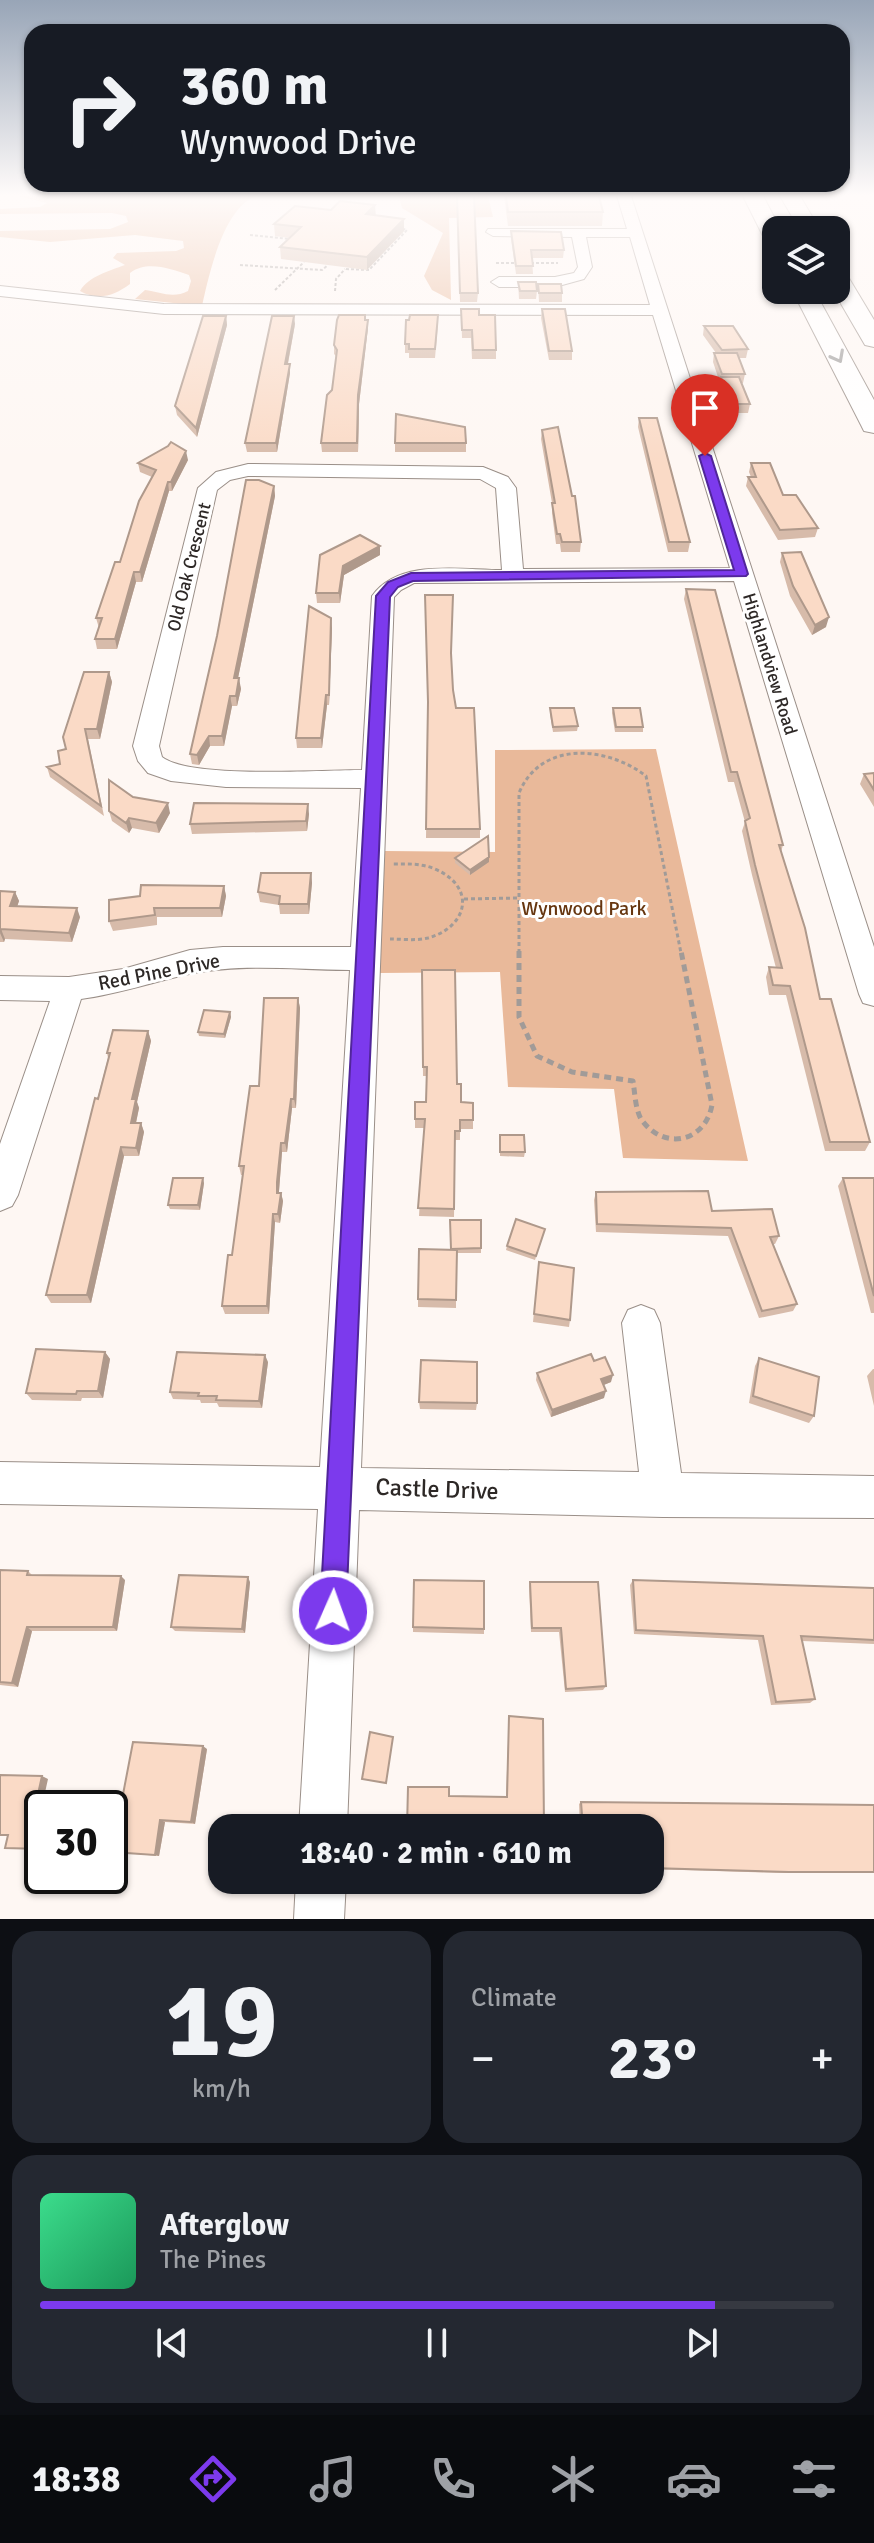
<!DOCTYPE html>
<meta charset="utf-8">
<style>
:root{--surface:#171b24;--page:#242831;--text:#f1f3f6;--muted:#9ea1a6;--line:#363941;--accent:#7c3aed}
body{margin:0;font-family:Signika,sans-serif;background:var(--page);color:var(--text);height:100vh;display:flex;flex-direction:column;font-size:30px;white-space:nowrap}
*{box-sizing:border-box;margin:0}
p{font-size:26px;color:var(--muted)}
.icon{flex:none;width:44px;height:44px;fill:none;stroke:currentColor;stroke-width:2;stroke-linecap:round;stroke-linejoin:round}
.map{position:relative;height:1919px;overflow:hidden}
.drawer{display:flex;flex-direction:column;gap:12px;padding:12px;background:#0d0f14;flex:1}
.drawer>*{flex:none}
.banner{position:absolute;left:24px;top:24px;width:826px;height:168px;border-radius:24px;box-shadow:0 2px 6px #0004;background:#171b24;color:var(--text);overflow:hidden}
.tools{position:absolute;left:762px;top:216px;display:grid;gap:16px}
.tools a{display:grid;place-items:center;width:88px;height:88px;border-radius:16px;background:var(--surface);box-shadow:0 2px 6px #0004;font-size:40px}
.speed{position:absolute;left:24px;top:1790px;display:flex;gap:16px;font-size:40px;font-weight:700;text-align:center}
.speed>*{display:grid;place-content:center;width:104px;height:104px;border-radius:50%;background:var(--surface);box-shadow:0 2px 6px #0004;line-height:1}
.speed .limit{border:4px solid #111;border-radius:12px;background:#fff;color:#111}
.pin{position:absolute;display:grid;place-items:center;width:68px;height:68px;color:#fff;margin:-82px -34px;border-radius:50% 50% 50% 0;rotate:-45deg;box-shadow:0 0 8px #0007}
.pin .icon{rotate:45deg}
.me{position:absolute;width:88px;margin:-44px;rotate:2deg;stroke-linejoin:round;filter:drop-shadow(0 0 6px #0008)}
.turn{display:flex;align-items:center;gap:28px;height:168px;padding:0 24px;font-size:36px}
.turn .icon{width:104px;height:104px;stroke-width:2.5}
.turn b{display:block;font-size:56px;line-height:68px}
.big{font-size:60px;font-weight:800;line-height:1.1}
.drawer .widget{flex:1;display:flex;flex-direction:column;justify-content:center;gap:12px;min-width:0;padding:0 28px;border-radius:24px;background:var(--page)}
.drawer .dial{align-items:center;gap:0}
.dial b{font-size:104px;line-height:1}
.song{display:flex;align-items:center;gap:24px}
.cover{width:96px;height:96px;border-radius:12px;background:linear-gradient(135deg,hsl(150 70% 55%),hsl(150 70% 35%))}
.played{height:8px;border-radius:4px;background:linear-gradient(90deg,var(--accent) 85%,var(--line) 85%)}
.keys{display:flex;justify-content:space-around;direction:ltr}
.heat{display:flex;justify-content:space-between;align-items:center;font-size:44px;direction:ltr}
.drawer .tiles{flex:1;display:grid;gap:12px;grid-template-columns:1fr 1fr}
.widget:last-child{grid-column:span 2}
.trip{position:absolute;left:208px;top:1814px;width:456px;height:80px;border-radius:24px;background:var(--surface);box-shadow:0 2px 6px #0004;font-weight:800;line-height:80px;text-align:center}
.menu{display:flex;height:128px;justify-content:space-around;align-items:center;background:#090b0e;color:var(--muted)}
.menu .icon{width:56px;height:56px}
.menu .selected{color:var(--accent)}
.menu b{font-size:36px;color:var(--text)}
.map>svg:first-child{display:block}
</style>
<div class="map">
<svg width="874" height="1919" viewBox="0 0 874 1919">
<rect width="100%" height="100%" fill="#fef7f3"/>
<path fill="#e9b99a" d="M18,196H257C223,207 209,275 202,306L135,299L145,290C160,292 173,299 188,291L191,281L189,275C171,269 147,260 130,273V284C114,296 98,301 80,291C89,276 109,271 125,265L113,258L117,253L176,251L184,248L183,241L135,235L50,242L0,237V231L110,229L128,222L126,216L112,213L0,214V209L40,207L47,203Z
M399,196H488L493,217L449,218L451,300L432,290L424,276L443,233L402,208Z
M656,749L748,1161L623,1158L614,1089L508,1087L500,972L378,973L385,851L495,852V750Z"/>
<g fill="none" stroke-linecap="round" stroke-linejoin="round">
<g stroke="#9a8f88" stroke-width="2">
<path id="minor" d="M617,196H631L874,947V1006L863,1003L859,994L734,581L414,583L401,590L394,597L361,1468L639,1472L622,1323L628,1310L641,1305L654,1310L660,1323L681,1473L874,1476V1518L663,1517L359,1510L347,1828H299L318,1509L0,1504V1462L320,1467L350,970C298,970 240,963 189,974C153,982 118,994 81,999L18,1195L12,1206L0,1211V1144L50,1001L0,1000V976L69,977L123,969L190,950L223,947H351L361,788L226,787L171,781L148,773L138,761L133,746L198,488L216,472L248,464L483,467L508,477L516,488L523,569L730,568L653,315L164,314L0,296V286L164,304L650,305L630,237H586L592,267L584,279L555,287H499L491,282L499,277H555L574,273L578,267L572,237L493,236L486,232L488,229H627ZM248,476L480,479L496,488L502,570C460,570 399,558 372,596L362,770C321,770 190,779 162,757L159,746L217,490L230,480Z
M296,1880H346L344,1919H294Z"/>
</g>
<g stroke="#9a8f88" stroke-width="2">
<path id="highway" d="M743,196H763L781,230H776V246L765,240Z
M780,196H800L820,230H800Z
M836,268L844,270L874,320V347L865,345L833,290H836Z
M792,290H814L874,400V433L864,431L861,425Z"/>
</g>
<path stroke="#a19b98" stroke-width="2" stroke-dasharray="3 2" stroke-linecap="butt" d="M250,235L290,239
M496,263H518
M531,263H558
M240,265L322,270L328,265
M346,269L369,270L407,230L400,228
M275,290L304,262
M335,291L336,279L345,269"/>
<path stroke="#a19b98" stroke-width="3" stroke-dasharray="4 3" stroke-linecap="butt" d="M464,899L517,898
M390,939C402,939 416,941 428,938C468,927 477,887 435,869C421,863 407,864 392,864
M519,953V793C541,740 607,746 646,776L681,953"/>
<path stroke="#a19b98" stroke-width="5" stroke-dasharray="7 5" stroke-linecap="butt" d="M519,951V1017L537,1056L572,1072L633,1081C635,1093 635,1108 641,1119C663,1151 705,1143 712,1105L681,951"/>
<use href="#minor" fill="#fff" fill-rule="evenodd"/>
<use href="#highway" fill="#fff" fill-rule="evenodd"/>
</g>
<path fill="#d7bbaa" d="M457,196L478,293L477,302H460Z
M504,196H597L603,212L602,226H508Z
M376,216L404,231L367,270L281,259L280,247L289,238L275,236L274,224Z
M511,231L564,250L563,258H532L533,274H516L511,239Z
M518,282L537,291L536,299H519Z
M538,284L562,293V302H539Z
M461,309L479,315L496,350V359H472L471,338H462Z
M542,309L572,351V360H549L541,318Z
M226,316L227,325L197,437L177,415L175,406Z
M365,320L368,328L359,404L358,452H322L321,443L332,390L337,357L334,354V345Z
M295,324L288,364L290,373L277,452H247L245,443Z
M438,324L435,358H409V353H405V344Z
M704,326L748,349L746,358H739L745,374L743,383H742L750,404L748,413H728L720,386V383L713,362L714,353H716L703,335Z
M639,418L690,542L688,552H668L638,427Z
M542,430L581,542L580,552H561L560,544H556L552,513V503L541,439Z
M395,443H466V452H395Z
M188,460L172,491H169L142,582H136L117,649H97L95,639L99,628L96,618L120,562L152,477L140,472L138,463Z
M751,463L818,528L815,537L778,540L746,486L748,477H751L749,472Z
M274,486L275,496L238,678L241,689L237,706H232L224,746H210L199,765L192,764L190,754Z
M380,546V555L344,575L340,603H317L316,593Z
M782,553L826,627L812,635L790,596L780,562Z
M686,589L783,845L781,852L820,999L870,1142L865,1151H825L786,995H769L766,977L769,967L776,968L752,875L742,831L745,822L734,782H728L684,599Z
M332,628L329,705H327L322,748H297L296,738Z
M451,655L453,690L456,708L480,829V838H426L428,706Z
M109,672L112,682L100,739H88L104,816L50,777L47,767L60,764L66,749Z
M550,708L578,726L577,731L553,732L550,714Z
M613,708L643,727V732H615L612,713Z
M874,773V807L860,784L864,774Z
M133,797L170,813L159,833L132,828L129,833L112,821L109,811Z
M309,814L307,831L192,834L190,824Z
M455,858L489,862L470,875L455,863Z
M311,873L312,883L309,914H280L279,905L260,902L258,892Z
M224,886L226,896L222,917H157V925L113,931L109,921Z
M0,891L15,892L19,901L17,906L80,917L72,942L5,939L4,942H0Z
M422,970L457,1084L461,1102L473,1103V1129H460V1140H455L454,1217L419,1216L424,1128H415V1102H426L427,1076H423Z
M298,998L300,1008L296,1108H292L287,1152H282L279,1191V1193H281L283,1201L280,1223L275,1222L269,1314H225L222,1306L232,1255L243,1175H241L239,1166L259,1086Z
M230,1012L231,1017L225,1038L199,1036L198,1032Z
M148,1031L151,1041L137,1102L139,1108L136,1123H141L144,1132L139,1156H124L91,1303H51L46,1295L108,1058L107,1053Z
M500,1135L525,1152L524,1157L500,1156Z
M843,1178H874V1313H871L838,1186Z
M204,1183L200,1210L170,1209L168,1205Z
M596,1192L712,1211L779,1236L775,1244H773L797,1304L793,1311L759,1318L728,1236L596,1232L594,1200Z
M481,1220V1253H456V1308L418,1307V1299L451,1250Z
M545,1229L535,1260L506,1250L507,1246Z
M538,1271L570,1320L569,1327L533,1322Z
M105,1352L110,1359L103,1398H82L81,1401L32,1400L26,1393Z
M759,1358L814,1416L809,1423L749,1403L755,1366Z
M594,1361L611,1382L603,1385L604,1398L551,1417L536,1380L537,1373Z
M268,1362L262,1408L219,1407L217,1403H201L200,1400L173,1399L170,1392Z
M873,1369H874V1406L867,1376Z
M419,1402L477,1403L476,1410L420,1409Z
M0,1570L28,1571L32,1575L125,1580L117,1631H32L18,1687L0,1685Z
M633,1580L874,1588V1644L802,1641L815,1699L810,1703L771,1705L758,1640L634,1634L630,1585Z
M250,1582L245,1633L175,1631L171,1627Z
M530,1582L606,1686L603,1690L565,1692L559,1632H531L529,1586Z
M413,1627L484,1629V1634L413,1632Z
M509,1716L544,1828L449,1796L506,1797Z
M207,1749L195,1824L165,1822L159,1856L112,1852Z
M581,1802L874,1805V1873H784L650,1869V1828H580L579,1804Z"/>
<path fill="#af998b" d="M375,205L376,217L366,214Z
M404,219V231L367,270V257Z
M226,316L227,325L197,437L196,428Z
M294,316L295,324L286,373L285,364Z
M368,320V328L359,404L358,452V395Z
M290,364V373L277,452L276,443Z
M186,451L188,460L172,491L171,482Z
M168,482L169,491L142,582L140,572Z
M274,486L275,496L236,688L234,678Z
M380,546V555L344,575L340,603L339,593L343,566Z
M134,572L136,582L117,649L115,639Z
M829,617L826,627L812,635L815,625Z
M331,618L332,628L329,705V695Z
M109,672L112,682L100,739L97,729Z
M239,678L241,689L237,706L236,696Z
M326,695L327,705L322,748L321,738Z
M230,696L232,706L224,746L222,736Z
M209,736L210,746L199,765L197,755Z
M168,803L170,813L159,833L156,823Z
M308,804L309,814L307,831L306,821Z
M129,818L132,828L129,833L126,823Z
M489,857V862L470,875V870Z
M311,873L312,883L309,914L308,904Z
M224,886L226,896L222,917L220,908Z
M15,892L19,901L14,916L10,906Z
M77,908L80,917L72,942L69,933Z
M1,929L5,939L4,942L0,933Z
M298,998L300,1008L296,1108L294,1099Z
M230,1012L231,1017L225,1038L224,1034Z
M148,1031L151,1041L137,1102L139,1108L134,1132L131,1123L132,1099Z
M291,1099L292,1108L287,1152L285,1143Z
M141,1123L144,1132L139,1156L136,1148Z
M281,1143L282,1152L279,1191V1201L277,1182Z
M121,1147L124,1156L91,1303L87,1295Z
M203,1178L204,1183L200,1210L198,1205Z
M281,1193L283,1201L280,1223L278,1214Z
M273,1214L275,1222L269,1314L267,1306Z
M105,1352L110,1359L103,1398L98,1391Z
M265,1355L268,1362L262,1408L259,1401Z
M613,1375L611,1382L599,1387L601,1379Z
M606,1391L604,1398L551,1417L552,1410Z
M121,1576L125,1580L117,1631L113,1627Z
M248,1577L250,1582L245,1633L242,1629Z
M27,1627L32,1631L18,1687L12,1683Z
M203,1746L207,1749L195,1824L191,1822Z
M42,1776L48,1779L44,1797L38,1794Z
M61,1795L67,1798L65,1808H58Z
M160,1820L165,1822L159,1856L155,1855Z"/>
<path fill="#fadac6" stroke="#af998b" stroke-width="2" d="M457,196H474L478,293H460Z
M506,196H599L603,212H508Z
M340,201L375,205L366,214L404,219L367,257L280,247L301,227L274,224L295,206L331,210Z
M511,231L561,232L564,250H531L533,266H516Z
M518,282H536L537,291H520Z
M538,284H561L562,293H539Z
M461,309H479V315H495L496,350H473L472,330H462Z
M542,309H565L572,351H549Z
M339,315H365V320H368L358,395L357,443H321L327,395L332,390L337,350L334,345L337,320Z
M410,315H438L435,349H409V344H405L406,320H409Z
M203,316H226L196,428L175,406Z
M272,316H294L285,364H290L276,443H245Z
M704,326H733L748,349L722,350Z
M714,353H737L745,374H722Z
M721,377H739L750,404H730Z
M396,414L465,427L466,443H395Z
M639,418H657L690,542H669Z
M558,427L572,496H575L581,542H562L560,534H557L552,503H555L542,430Z
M171,442L186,451L171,482H168L140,572H134L115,639H95L102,618H96L115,562H120L139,501L156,470L138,463L168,446Z
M751,463H770L783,495H796L818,528L780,530L748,477H756Z
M246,480H259L274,486L234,678H239L236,696H230L222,736H209L197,755L190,754L217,636Z
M360,535L380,546L343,566L339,593H316L320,555Z
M801,552L829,617L815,625L793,586L782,553Z
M686,589L715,590L783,845H779L805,928L820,999H831L870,1142H830L790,986L773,985L769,967L782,968L755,865L745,821L750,818L737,772H731Z
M425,595H453L451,653L453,690L456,708H474L480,829H426L428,702Z
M309,606L331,618L329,695H326L321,738H296Z
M84,672H109L97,729H85L101,806L47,767L60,764L58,751L66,749L63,737Z
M550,708H574L578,726L553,727Z
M613,708H640L643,727H616Z
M874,773V790L864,774Z
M109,780L133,797L168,803L156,823L129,818L126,823L109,811Z
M194,803L308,804L306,821L190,824Z
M488,836L489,857L470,870L455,858Z
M261,873H311L308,904H279L280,896L258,892Z
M141,885L224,886L220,908H154L155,915L109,921V900L140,896Z
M0,891L15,892L10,906L77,908L69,933L1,929L0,932Z
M422,970H455L457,1084H461V1102L473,1103V1120H460V1131H455L454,1209L418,1208L425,1119H415V1102H426L427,1067H423Z
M264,998H298L294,1099H291L285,1143H281L277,1182V1193H281L278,1214H273L267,1306H222L228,1255H232L244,1166H239L250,1086H259Z
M204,1010L230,1012L224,1034L198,1032Z
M113,1030L148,1031L132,1099H136L131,1123H141L136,1148L121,1147L87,1295H46L95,1098L98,1099L110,1053H107Z
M500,1135H524L525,1152H500Z
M173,1178H203L198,1205H168Z
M843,1178H874V1296Z
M708,1191L712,1211L772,1209L779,1236L770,1237L797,1304L762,1311L731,1228L597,1224L596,1192Z
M516,1219L545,1229L536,1256L507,1246Z
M450,1220H481V1248L451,1249Z
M419,1249L457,1250L456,1300L418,1299Z
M539,1262L574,1268L570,1320L534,1314Z
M36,1349L105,1352L98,1391H77L76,1394L26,1393Z
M177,1352L265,1355L259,1401L216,1400L217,1396H198L199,1393L170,1392Z
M591,1354L594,1361L605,1357L613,1375L601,1379L606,1391L552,1410L537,1373Z
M759,1358L819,1377L814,1416L753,1396Z
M421,1360L477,1362V1403L419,1402Z
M0,1570L28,1571L27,1575L121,1576L113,1627H27L12,1683L0,1682Z
M179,1575L248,1577L242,1629L171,1627Z
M414,1580L484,1581V1629L413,1627Z
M633,1580L874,1588V1640L801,1636L815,1699L776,1702L763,1636L636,1630Z
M530,1582H598L606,1686L566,1689L561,1628H532Z
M509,1716L543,1719L544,1828H407L408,1787H449V1796L507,1797Z
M370,1732L393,1737L386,1783L362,1779Z
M133,1742L203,1746L191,1822L160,1820L155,1855L112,1852Z
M0,1775L42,1776L38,1794L61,1795L58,1808H42V1849L5,1848L8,1835H0Z
M581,1802L874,1805V1872H789L650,1868V1828H583Z"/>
<defs><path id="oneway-chevron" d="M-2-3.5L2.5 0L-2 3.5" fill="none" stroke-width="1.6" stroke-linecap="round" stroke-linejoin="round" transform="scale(2)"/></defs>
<use stroke="#a09e9d" href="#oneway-chevron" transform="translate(838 357) rotate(62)"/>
<linearGradient id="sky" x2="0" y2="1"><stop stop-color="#98a5b7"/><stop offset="0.42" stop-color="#fffbfa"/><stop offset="1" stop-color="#fffbfa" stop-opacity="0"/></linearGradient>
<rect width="874" height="464" fill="url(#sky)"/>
<path fill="#7c3aed" stroke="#51269a" stroke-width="2" d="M705,453L711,456L748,574L746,576L413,581L398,587L390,597L346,1611L342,1620L333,1624L324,1620L320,1611L376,596L388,582L411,573L734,570L699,456Z"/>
<g text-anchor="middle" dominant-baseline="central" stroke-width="6" stroke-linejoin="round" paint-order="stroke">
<g font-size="18" fill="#2d2826" stroke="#fff">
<text transform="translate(189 567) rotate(-76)">Old Oak Crescent</text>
<text transform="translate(770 664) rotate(73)">Highlandview Road</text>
</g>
<g font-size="20" fill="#663610" stroke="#fff">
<text x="584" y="908">Wynwood Park</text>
</g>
<g font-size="20" fill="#2d2826" stroke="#fff">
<text transform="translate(159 972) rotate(-11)">Red Pine Drive</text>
</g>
<g font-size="24" fill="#2d2826" stroke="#fff">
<text transform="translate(437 1489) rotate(2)">Castle Drive</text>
</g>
</g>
</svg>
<div class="tools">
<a><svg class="icon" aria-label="layers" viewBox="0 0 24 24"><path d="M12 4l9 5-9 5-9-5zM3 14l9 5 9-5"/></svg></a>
</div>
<div class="speed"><div class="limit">30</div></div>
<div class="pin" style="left:705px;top:456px;background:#d93025"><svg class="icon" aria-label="arrive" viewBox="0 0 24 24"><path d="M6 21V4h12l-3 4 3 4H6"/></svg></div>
<svg class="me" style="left:333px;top:1611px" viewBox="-20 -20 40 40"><circle r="17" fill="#7c3aed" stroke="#fff" stroke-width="3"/><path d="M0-11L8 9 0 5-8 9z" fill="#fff"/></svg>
<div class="trip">18:40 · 2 min · 610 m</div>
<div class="banner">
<div class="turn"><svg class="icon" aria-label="right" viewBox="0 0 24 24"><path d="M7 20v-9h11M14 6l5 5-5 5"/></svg><div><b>360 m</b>Wynwood Drive</div></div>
</div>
</div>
<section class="drawer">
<div class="tiles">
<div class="widget dial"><b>19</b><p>km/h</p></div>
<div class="widget"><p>Climate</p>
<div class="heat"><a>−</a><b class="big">23°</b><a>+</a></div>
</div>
<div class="widget">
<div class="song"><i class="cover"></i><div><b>Afterglow</b><p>The Pines</p></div></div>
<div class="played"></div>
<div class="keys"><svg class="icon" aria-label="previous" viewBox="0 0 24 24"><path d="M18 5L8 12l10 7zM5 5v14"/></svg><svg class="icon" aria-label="pause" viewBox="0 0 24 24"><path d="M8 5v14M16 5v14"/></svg><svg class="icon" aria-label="next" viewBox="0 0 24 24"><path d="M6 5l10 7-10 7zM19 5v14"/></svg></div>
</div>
</div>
</section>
<nav class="menu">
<b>18:38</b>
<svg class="icon selected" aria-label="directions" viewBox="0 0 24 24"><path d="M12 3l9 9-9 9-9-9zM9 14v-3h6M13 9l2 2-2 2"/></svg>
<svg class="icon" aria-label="music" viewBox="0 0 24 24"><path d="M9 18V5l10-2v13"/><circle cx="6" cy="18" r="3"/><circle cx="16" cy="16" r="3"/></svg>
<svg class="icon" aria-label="phone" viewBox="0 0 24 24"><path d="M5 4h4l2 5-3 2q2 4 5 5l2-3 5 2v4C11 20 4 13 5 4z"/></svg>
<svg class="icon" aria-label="climate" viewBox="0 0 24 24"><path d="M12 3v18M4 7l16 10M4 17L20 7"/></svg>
<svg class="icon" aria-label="car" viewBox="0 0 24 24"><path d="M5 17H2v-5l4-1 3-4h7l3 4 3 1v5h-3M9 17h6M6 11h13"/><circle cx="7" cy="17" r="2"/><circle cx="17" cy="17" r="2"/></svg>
<svg class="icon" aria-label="filters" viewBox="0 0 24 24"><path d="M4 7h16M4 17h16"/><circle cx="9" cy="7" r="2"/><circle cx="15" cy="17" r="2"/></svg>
</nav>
